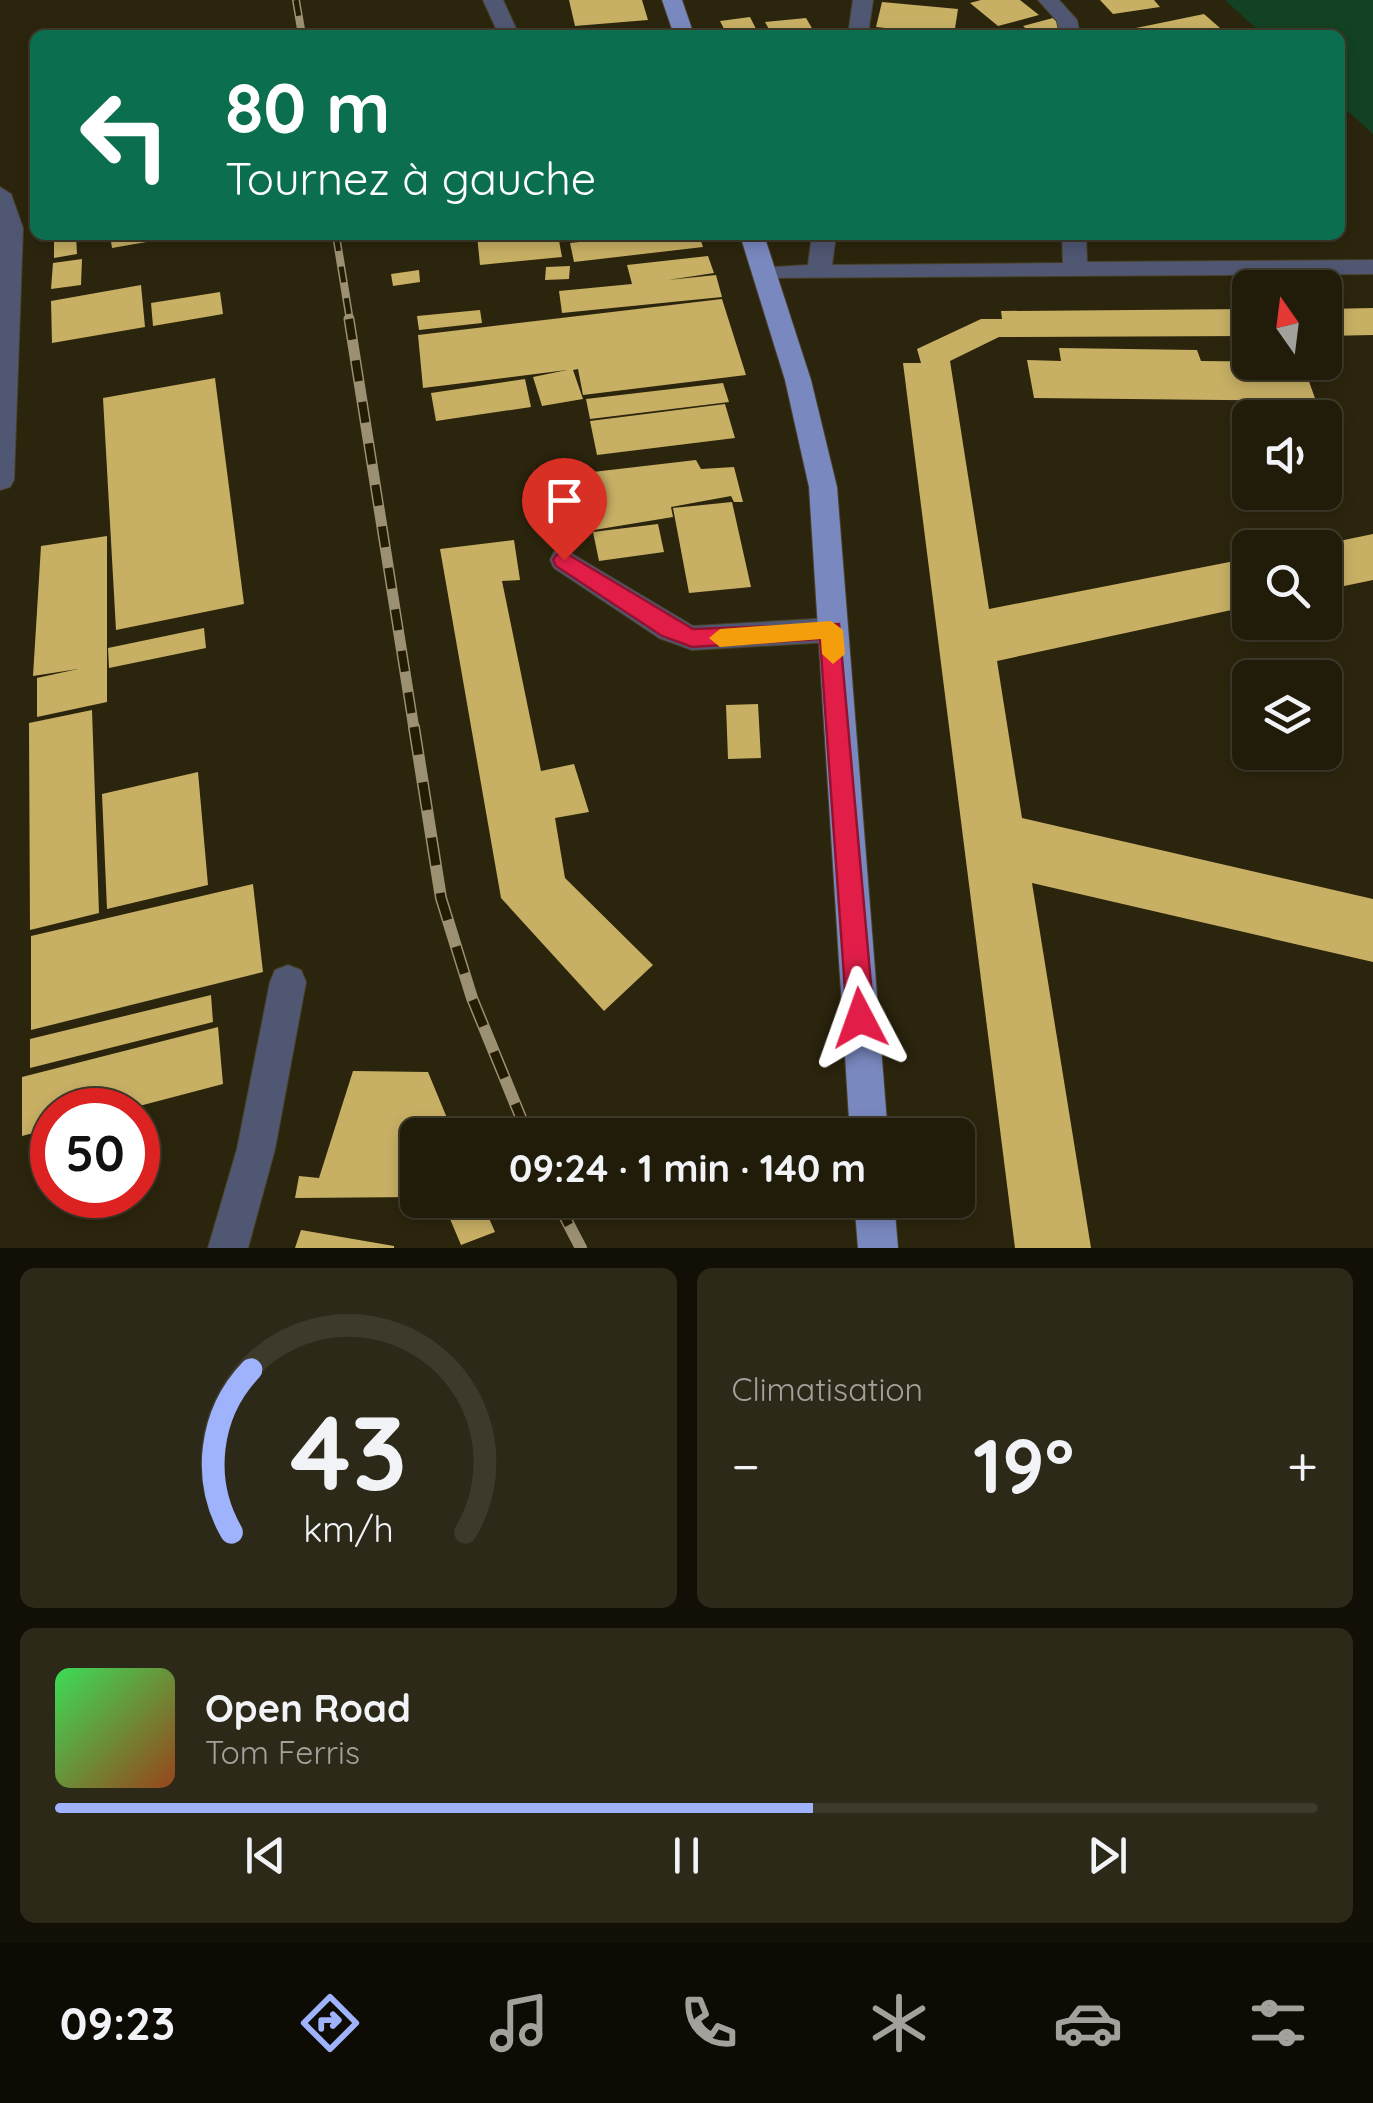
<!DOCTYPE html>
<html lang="fr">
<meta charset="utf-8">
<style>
:root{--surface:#211c0a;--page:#2d2918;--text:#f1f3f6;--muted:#a2a19c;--line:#3e3a2b;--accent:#9fb3fd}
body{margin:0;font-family:Quicksand,sans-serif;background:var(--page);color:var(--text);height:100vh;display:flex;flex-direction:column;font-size:38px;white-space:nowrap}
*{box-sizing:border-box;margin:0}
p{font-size:32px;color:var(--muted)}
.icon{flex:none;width:55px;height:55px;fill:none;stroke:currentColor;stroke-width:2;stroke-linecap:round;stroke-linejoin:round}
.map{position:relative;height:1248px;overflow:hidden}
.details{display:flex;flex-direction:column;gap:20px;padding:20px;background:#120f06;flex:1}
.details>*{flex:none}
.top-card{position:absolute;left:30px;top:30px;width:1315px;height:210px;border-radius:15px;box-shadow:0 5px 15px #0003,0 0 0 2px var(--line);background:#0b6e4f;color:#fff;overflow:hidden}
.needle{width:65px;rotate:346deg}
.fabs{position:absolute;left:1232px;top:270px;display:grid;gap:20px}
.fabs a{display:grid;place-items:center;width:110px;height:110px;border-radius:15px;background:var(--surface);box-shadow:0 5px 15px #0003,0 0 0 2px var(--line);font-size:50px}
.speed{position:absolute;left:30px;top:1088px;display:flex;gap:20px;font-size:50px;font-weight:700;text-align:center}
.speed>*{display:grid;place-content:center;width:130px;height:130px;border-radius:50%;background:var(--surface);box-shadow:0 5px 15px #0003,0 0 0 2px var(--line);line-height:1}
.speed .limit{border:15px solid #d22;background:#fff;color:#111}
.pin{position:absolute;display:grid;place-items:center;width:85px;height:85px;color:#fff;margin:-102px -42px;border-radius:50% 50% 50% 0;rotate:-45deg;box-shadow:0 0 10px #0007}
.pin .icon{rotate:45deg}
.me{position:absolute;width:110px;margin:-55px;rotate:356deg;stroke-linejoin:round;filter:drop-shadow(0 0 8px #0008)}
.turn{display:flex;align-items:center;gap:35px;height:210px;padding:0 30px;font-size:45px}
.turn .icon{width:130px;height:130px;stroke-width:2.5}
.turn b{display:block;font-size:70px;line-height:85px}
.big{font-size:75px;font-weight:700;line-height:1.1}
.details .widget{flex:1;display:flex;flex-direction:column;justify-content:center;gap:15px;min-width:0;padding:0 35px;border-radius:15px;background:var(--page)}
.details .dial{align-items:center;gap:0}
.dial svg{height:260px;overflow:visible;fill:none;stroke:var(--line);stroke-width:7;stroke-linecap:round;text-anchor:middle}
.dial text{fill:var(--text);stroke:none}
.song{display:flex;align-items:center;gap:30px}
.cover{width:120px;height:120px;border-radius:15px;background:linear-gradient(135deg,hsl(130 70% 55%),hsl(20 70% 35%))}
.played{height:10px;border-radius:5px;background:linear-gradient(90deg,var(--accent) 60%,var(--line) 60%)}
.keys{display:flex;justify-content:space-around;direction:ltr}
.heat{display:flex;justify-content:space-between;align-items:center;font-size:55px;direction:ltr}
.details .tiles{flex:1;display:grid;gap:20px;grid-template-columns:1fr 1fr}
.widget:last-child{grid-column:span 2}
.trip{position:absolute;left:400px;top:1118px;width:575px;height:100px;border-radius:15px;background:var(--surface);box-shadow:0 5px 15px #0003,0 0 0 2px var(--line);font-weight:700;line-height:100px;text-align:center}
.tab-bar{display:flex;height:160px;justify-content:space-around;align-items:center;background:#0d0b04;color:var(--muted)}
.tab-bar .icon{width:70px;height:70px}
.tab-bar .active{color:var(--accent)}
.tab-bar b{font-size:45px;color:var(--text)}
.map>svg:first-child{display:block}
</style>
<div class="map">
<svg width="1373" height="1248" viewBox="0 0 1373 1248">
<rect width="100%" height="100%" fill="#2c250d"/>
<path fill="#134123" d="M1225,0H1373V134L1340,104V35H1263Z"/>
<path fill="#c7af64" d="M569,0H642L648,20L575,26Z
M981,0H1020L1039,15L998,26L970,3Z
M1100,0H1154L1160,7L1113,14Z
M882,2L958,9L954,35L876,27Z
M1204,14L1228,35H1144L1136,28Z
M750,17L759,35H727L720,21Z
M806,18L816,35H772L765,22Z
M1053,18L1064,27L1033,35L1023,26Z
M54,235H76L77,254L54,258Z
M110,235H174L175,237L112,248Z
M477,235H558L562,257L480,265Z
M644,235H699L703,247L574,262L570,243Z
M708,256L714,273L668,280L716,275L722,297L562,313L559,291L632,284L627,265Z
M82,259L81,285L51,289L53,263Z
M570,266L569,279L545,280L546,267Z
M419,270L420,282L393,286L391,274Z
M141,285L145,327L52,343L51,301Z
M220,292L223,314L153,326L151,303Z
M722,299L746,375L583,395L578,369L573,370L583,399L542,406L533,377L567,370L423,388L418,335Z
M1373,308V335L1325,336V309Z
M1250,309V336L999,337L950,361L989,609L1250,558V606L997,661L1022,818L1373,899V962L1032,883L1091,1248H1015L903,363H921L917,349L981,319H1002L1001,311Z
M480,310L482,323L419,330L417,316Z
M1059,348L1197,350L1201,361L1302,362L1316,401L1034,398L1027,360L1061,361Z
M215,378L244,604L116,630L103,398Z
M525,379L531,407L436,421L431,393Z
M723,383L729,402L590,419L586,399Z
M725,404L735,438L597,455L590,421Z
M696,460L701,469L734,467L743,502H734L731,496L671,507L673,517L594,530L584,473Z
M732,502L751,587L689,593L673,508Z
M658,524L664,552L599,561L593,532Z
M1373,534V580L1325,590V548L1315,546Z
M107,536V702L37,717V678L78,669L33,676L41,546Z
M514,540L520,580L502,581L541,771L574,764L589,812L555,818L565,878L653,965L604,1011L501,898L440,549Z
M204,628L206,648L109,668L108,648Z
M758,704L761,758L728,759L726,705Z
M92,710L99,913L30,930L29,723Z
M198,772L208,885L107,909L102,794Z
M253,884L263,972L31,1030V936Z
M211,995L213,1022L30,1068V1039Z
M218,1027L223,1084L124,1110H52V1128L22,1136V1077Z
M353,1071L428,1072L454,1135H418V1197L295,1198L299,1176L319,1178Z
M442,1200H481L495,1232L461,1245Z
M301,1230L394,1246V1248H295Z"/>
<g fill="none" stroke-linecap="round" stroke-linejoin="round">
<g stroke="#494127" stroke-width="2">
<path id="minor" d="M483,0H503L519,35H499Z
M853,0H873L868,35H848Z
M1038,0H1059L1077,20L1080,35H1060L1057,21Z
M0,187L11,194L23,228L14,480L10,487L0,490Z
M812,235H836L832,265L1063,263L1062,235H1086L1087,262L1373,260V274L756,278L753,273L756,268L808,265Z
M564,549L693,626L831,618L842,622L846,630L842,638L831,642L692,650L659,638L554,568L550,560L554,552Z
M288,965L301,970L306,982L275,1149L248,1248H208L237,1149L270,982L275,970Z"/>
</g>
<g stroke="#494127" stroke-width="2">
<path id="major" d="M662,0H682L694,35H674Z
M740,235H764L811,380L837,487L888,1135H850L809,487L785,380Z
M854,1200H894L898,1248H858Z"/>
</g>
<use href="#minor" fill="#505772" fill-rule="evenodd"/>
<use href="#major" fill="#7988bf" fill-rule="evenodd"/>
<g stroke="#9b9172" stroke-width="8">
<path id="rail-far2" d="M296,0L302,35
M336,235L350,321"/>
</g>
<g stroke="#9b9172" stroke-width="11">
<path id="rail-far1" d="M349,319L414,729"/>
</g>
<g stroke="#9b9172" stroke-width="12">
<path id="rail" d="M414,727L441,898L472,998L528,1135
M556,1200L581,1248"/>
</g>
<use href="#rail-far2" stroke="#231b04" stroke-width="5" stroke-dasharray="16" stroke-linecap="butt"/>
<use href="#rail-far1" stroke="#231b04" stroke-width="8" stroke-dasharray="21" stroke-linecap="butt"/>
<use href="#rail" stroke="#231b04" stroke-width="9" stroke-dasharray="28" stroke-linecap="butt"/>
</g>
<path fill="#e11d48" stroke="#92132f" stroke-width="2.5" d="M564,552L693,629L839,624L874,1018L870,1028L860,1031L851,1028L847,1018L820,639L692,647L662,636L556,566L553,560L556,555Z"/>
<path fill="#f59e0b" d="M831,621L843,630L845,654L833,664L822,654L821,639L720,647L709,638L720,629Z"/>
</svg>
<div class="fabs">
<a><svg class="needle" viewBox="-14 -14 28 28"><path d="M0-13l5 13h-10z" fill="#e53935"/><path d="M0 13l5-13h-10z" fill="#a2a19c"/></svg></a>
<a><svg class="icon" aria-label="sound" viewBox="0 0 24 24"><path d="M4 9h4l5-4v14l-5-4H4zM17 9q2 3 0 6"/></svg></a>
<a><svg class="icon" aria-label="search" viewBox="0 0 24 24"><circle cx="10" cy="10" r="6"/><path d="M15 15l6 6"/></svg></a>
<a><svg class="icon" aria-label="layers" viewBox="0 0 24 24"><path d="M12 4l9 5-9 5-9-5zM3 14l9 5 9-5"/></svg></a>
</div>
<div class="speed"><div class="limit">50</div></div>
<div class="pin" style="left:564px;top:560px;background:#d93025"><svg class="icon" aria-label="arrive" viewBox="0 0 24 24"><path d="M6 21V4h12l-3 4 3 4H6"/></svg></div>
<svg class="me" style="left:860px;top:1018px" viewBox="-20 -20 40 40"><path d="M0-17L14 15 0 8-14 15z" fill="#e11d48" stroke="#fff" stroke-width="4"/></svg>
<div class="trip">09:24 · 1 min · 140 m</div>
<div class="top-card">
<div class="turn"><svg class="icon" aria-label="left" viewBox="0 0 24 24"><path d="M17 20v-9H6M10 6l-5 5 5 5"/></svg><div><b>80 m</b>Tournez à gauche</div></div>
</div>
</div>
<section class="details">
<div class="tiles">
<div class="widget dial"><svg viewBox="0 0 100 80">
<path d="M14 69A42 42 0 1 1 86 69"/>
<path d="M14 69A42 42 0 0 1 20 19" stroke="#9fb3fd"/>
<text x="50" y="56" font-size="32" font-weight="700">43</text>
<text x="50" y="72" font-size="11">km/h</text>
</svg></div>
<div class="widget"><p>Climatisation</p>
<div class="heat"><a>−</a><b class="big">19°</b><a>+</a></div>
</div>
<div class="widget">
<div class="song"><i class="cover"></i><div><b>Open Road</b><p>Tom Ferris</p></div></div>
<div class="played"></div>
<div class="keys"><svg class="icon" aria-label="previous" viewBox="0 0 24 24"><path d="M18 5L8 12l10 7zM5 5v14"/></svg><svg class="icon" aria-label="pause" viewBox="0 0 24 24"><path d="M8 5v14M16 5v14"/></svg><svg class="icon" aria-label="next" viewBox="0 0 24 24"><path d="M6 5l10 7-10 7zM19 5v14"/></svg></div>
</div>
</div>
</section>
<nav class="tab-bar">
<b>09:23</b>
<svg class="icon active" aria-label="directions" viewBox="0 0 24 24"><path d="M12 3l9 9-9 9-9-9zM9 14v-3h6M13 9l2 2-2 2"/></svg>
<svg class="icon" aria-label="music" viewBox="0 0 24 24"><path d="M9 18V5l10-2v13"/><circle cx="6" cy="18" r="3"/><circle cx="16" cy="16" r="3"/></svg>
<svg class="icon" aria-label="phone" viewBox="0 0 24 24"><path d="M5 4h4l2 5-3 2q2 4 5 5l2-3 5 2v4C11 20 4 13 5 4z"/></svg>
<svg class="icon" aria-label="climate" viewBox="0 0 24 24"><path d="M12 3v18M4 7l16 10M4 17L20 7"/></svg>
<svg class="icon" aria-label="car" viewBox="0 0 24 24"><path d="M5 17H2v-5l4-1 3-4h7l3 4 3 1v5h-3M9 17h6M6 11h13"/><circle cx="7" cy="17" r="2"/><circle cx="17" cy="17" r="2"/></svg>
<svg class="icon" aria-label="filters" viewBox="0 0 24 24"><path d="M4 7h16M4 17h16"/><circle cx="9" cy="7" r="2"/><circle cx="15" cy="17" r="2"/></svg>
</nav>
